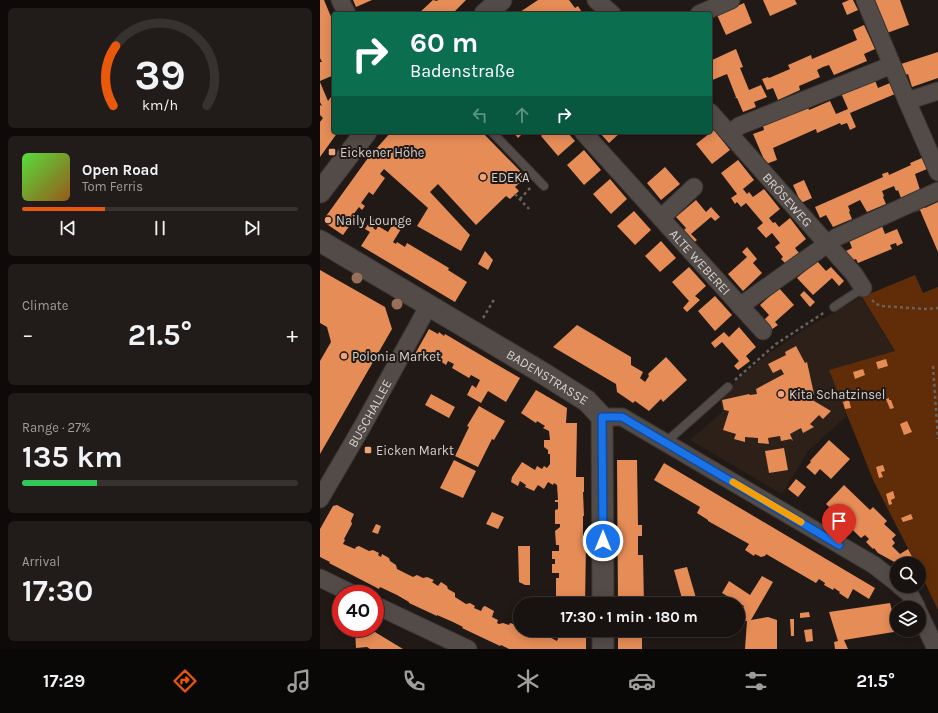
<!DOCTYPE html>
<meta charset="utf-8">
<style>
:root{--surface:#181310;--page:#211c19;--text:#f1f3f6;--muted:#9f9e9f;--line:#363230;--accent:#ea580c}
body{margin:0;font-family:Karla,sans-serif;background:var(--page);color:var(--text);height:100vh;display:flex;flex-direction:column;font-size:15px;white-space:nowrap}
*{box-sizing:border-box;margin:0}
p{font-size:13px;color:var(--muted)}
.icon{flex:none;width:22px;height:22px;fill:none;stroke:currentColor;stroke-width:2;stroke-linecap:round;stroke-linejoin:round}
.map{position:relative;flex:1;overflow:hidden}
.drawer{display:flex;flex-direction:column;gap:8px;padding:8px;background:#0d0a09;width:320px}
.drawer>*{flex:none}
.hud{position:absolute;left:12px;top:12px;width:380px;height:122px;border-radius:4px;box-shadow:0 2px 10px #0003,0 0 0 1px var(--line);background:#0b6e4f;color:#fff;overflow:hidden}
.tools{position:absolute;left:570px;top:557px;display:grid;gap:8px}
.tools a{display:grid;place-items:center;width:36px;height:36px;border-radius:50%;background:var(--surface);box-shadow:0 2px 10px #0003,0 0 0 1px var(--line);font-size:20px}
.speed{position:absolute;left:12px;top:585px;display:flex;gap:8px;font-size:20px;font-weight:700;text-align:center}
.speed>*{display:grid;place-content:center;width:52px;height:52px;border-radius:50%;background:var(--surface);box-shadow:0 2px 10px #0003,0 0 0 1px var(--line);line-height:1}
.speed .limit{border:6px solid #d22;background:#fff;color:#111}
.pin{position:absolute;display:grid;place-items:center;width:34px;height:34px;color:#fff;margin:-41px -17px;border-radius:50% 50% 50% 0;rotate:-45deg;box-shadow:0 0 4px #0007}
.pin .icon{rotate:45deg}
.me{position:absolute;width:44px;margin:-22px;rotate:0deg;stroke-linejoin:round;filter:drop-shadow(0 0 3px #0008)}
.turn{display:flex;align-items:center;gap:14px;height:84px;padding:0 12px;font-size:18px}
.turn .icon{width:52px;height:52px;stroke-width:2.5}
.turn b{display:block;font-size:28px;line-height:34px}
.lanes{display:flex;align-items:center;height:38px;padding:0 12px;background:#0003;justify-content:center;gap:20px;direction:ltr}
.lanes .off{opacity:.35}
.big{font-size:30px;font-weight:700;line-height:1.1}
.drawer .card{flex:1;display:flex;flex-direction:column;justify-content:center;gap:6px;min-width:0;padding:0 14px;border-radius:6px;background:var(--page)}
.drawer .dial{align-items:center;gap:0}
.dial svg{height:104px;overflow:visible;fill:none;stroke:var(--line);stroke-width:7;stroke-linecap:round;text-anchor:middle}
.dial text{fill:var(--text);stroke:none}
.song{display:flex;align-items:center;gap:12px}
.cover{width:48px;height:48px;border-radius:6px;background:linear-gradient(135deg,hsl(110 70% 55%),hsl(30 70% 35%))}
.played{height:4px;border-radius:2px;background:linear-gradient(90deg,var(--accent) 30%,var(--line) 30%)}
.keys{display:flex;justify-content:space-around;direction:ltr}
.heat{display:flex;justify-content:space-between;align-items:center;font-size:22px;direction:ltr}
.charge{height:6px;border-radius:3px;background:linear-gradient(90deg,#34c759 27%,var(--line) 0)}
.trip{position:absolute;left:193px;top:597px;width:232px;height:40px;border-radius:20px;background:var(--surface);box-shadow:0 2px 10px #0003,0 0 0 1px var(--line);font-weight:700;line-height:40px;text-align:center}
.menu{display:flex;height:64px;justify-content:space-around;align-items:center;background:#0a0806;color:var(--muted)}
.menu .icon{width:28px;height:28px}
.menu .active{color:var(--accent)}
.menu b{font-size:18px;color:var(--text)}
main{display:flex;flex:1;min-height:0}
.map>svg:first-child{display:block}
</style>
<main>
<section class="drawer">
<div class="card dial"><svg viewBox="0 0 100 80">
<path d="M14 69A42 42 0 1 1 86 69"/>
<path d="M14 69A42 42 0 0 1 16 23" stroke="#ea580c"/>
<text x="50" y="56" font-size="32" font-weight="700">39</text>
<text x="50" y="72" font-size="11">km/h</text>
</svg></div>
<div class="card">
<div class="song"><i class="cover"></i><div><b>Open Road</b><p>Tom Ferris</p></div></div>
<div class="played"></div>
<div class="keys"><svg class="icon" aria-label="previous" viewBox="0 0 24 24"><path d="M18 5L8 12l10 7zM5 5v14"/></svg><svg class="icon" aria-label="pause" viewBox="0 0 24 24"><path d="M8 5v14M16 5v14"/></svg><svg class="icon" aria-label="next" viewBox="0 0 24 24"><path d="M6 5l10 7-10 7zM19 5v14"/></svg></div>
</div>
<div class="card"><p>Climate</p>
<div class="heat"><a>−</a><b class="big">21.5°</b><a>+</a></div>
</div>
<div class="card"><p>Range · 27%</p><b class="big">135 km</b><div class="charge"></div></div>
<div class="card"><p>Arrival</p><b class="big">17:30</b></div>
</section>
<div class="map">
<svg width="618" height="649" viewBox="0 0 618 649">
<rect width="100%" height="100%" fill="#201916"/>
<path fill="#2c2019" d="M541,297L575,352L510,370L527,416L489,450L462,494L370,440L402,412L400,399L408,388L448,354L488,327Z"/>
<path fill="#612d08" d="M595,275L603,293L618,287V610L599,570V564H596L554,482L509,370L575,351L542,297Z"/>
<path fill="#e58c57" d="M0,0H4L14,24V75L0,81V62H2L0,58Z
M33,0H52L36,7Z
M113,0L117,1L118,0H146L132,14H98Z
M218,0H249L255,8L258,6L263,14H197Z
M443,0H475L477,4L450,16Z
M529,0H533L538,10L527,15L522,3Z
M555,0H580L589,25L567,33Z
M424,3L432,23L406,35L397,15Z
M544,25L555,49L544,54L547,61L514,75L509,65L503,67L497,70L500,77L479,86L480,90L458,100L453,88L447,90L442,79L448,77L449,78L470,69L468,65L491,55L492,59L537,40L533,30Z
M416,49L423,67L420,68L429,90L441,85L447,97L434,102L436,107L423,112L417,98H415L416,97L407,74L390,81V61Z
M618,52V78L592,87L588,74L582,76L578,65Z
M554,78L558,88L570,83L575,94L530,113L536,127L530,130L527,123L521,125L520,123L497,133L496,129L453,148L457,160L446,164L433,134L444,130L443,126L488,107L489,110L510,101L516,114L528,109L521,93Z
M0,82L8,101L14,93V132H18L0,157V122L3,118L0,115V105L2,106L0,102Z
M394,130L410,150L392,164L376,144Z
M71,132H162L206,177L195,187L199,191L190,199L186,196L156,225L118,184L110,192L150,235L141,251L97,226L108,208L64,169L60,174L65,178L53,195L49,192L41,203L45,206L42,210L39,207L27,223L30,225L23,235L5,223L4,219L48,158Z
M193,132H204L198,138Z
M225,132H247L255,141L238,156L221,136Z
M279,132H301L289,143Z
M264,150L281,170L264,185L247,165Z
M602,158L607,169L595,174L600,190L581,198L578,190L576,191L574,186L562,191L564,196L563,197L566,204L547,212L540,200L528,206L530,211L529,212L532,219L513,227L506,215L500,218L495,207L563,177L562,174L568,172L569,175L591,165L590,163Z
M418,160L434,180L423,189L427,194L429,192L433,197L444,189L460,209L449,218L453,223L455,222L459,227L470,218L486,239L475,248L479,253L465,263L461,259L463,257L455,247L460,243L452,233L446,238L437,228L443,223L426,203L421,207L417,202L415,204L411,198L417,194L401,173Z
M345,167L360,184L341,200L327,183Z
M290,179L307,199L291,214L273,194Z
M484,180L492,198L481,203L473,185Z
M376,200L386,212L391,207L400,217L395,221L391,217L371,234L377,240L372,244L361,233L366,228L356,217Z
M602,202L605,208L618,202V252L600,210L594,212L591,206Z
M314,211L331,230L315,245L297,226Z
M52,218L57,222L53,228L56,230L58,226L68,232L73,224L81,229L73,242L76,244L77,242L85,247L87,243L129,268L128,270L147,282L135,302L41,246L50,232L45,229Z
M562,226L565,234L577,229L583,243L577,246L576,243L570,245L572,249L538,263L536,259L530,261L526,251L532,248L529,240Z
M341,241L356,258L340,272L325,256Z
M427,247L437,259L433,263L442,273L423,291L408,274L427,257L422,252Z
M165,251L173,260L168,270L158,264Z
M497,261L506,271L511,267L524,281L519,286L512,278L493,295L477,278Z
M369,267L386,286L375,296L380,300L367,312L363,308L369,301L352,282Z
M0,270L65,307L72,329L0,454V361L11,342L7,327L0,323Z
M459,288L474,305L455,322L458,325L451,330L443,321L449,315L440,305Z
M484,291L495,302L490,307L480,295Z
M395,296L412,315L395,331L378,311Z
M257,325L311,357V365L323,372L320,378L325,382L329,376L328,374L346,357L367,380L343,402L341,399L329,411L315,401L313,403L297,392L296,384L233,347Z
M419,327L436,347L426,356L430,361L418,370L414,366L419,361L402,342L395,348L391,343L404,332L409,337Z
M109,329L118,334L119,332L124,336L125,334L200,378L186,402L168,391L161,403L147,395L152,385L156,388L160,380L151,375L149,378L132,368L134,364L128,361L126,365L119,360L121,357L114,352L108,362L95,354Z
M476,346L485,363L487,362L494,394L489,398L511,411L503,419L499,415L490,424L494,427L483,433L481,428L470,434L473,441L471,439L461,441L460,436L448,438L449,444L438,443V438L425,437V442L414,439L416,434L403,430L409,411L404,410L402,400L429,394L430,395L437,394L436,389L464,374L461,369L453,373L448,364L466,355L465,352Z
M566,359L568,366L558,369L556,362Z
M543,369L545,375L535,379L533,372Z
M216,390L247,408L246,423H257L256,477H264V492H263L264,516H263V538H265L266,545L265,604H237V600H236V578H239V573H232V564H235V559H232V551H239V545H236L235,531L240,527V524H235V510L238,509V502H235V500H238L237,485L234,483L233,485L228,482L224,489L218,485L214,491L205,487L206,485L200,481L198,486L191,482L192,477L202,462L215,470L217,466L222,469L224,466L227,468L230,464V454H228V450L224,447V440H230L229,431L223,428L225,426L217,421L216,423L201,413Z
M111,394L135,407L129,418L105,405Z
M569,398V400H571L574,408L570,409L566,399Z
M529,400L531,408L525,409L523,402Z
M159,406L185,421L174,440L172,439L158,467L135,456L149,427L147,426Z
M587,421L592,432L584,435L580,424Z
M509,440L530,459L511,479L500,469L495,475L486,467L491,462L490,461Z
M464,448L468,470L449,473L445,451Z
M134,460L156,471L143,498L120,488Z
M297,460H317L318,525H322V536H318V555H323L324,604H298Z
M344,463L555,588L549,599L533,589L528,599L519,593L520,592L514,588L513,590L504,585L505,583L499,579L496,583L446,554L445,556L441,557L435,554L434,556L425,550L429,544L388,521V520L377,513L380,507L334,480Z
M563,465L565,471L561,472L563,477L559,478L556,467Z
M476,479L486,487L478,497L468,489Z
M524,485L550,510L553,507L567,521L564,524L576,535L572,539L575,543L572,546L580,554L588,549L596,564H578L558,553L554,548L553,549L546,542L549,539L545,535L541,538L506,504Z
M573,491L575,498L571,500L572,504L569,505L566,494Z
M17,505L34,514L31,521L32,524L24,539L25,540L23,544L35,549L36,547L39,546L49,551L53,550L59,553L58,555L61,557L62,554L69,558L70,561L76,565L77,569L93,577L97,575L103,578L107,577L114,580L112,582L118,586L121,582L127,586L128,589L135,593V597L146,604L150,603L155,606L154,608L161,611L163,607L165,606L174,611L172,617L178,620L177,623L179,624L183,623L189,625L190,623L196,625L195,626L200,630L210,631V630H216L237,641L239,636V630H266V649H189L181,645L180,646L142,628L143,627L133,622L117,615V616L89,603V602L77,595L60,587L59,589L9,563L10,562L0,557V529L13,506Z
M172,512L184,517L178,529L166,524Z
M591,514L593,519L583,522L581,518Z
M56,524L61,526L58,534L52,532Z
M198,546H210V585H205L199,582Z
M367,567L376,598L363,602L354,570Z
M442,576L453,582L431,620L448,617L457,620V649H425L427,621L418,623V616L424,606L402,593L409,581L430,595Z
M570,603L577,630L580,631L524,640L528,649H515L514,642L518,641L509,612Z
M489,612L490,617L480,618V613Z
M470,619H474V636H471Z
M50,629L83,649H50L47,647L36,648L35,630Z
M492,629L493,641L486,642L484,630Z
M298,630H322V649H298Z"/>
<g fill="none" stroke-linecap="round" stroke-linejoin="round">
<g stroke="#3a3633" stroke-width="10">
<path id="service" d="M172,132L224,186
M514,307L543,288
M346,442L408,387"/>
</g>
<g stroke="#3a3633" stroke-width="19">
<g id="minor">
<path d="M20,0L27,14"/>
<path d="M276,0L292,14"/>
<path d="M545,0L587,101L618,91"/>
<path d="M379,14L411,0"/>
<path d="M587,101L618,172"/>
<path id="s1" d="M390,112L534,274L543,288"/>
<path id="s2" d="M263,132L443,331"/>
<path d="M410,134L419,126L572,65"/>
<path d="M341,218L374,187"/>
<path d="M420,306L517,237L618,191"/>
<path d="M282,417H302L554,565L577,583"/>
<path id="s3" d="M0,499L42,427L109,305"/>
<path d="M0,578L33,594"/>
<path d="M580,586L589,593L597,608"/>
<path d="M55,605L148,649"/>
<path d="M599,613L616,649"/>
</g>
</g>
<g stroke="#3a3633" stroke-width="23">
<g id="tertiary">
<path d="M165,14L181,0"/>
<path d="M0,192L46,132"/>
<path id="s4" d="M0,241L221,372L267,401L282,417L283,604"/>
<path d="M283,649V630"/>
</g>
</g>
<path stroke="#68625f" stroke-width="2.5" stroke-dasharray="3 3" stroke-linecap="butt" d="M195,194L209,209
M200,199L211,187
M552,300L556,304L562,306L605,309L618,308
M163,318L175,298
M613,366L618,439
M415,380L456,344L505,312"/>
<use href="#service" stroke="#534b47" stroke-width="8"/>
<use href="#minor" stroke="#534b47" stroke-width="17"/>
<use href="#tertiary" stroke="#534b47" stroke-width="21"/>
</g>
<g fill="#986f59">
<circle cx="37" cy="278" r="5.5"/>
<circle cx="77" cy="304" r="5.5"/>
</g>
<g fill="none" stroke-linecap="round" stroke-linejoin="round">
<g stroke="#114b97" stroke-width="10">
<path id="route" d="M283,541L282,417H302L519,545"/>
</g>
<use href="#route" stroke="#1a73e8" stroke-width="7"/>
<path stroke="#f59e0b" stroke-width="7" d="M413,482L481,522"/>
</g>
<g fill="#efa377" stroke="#201916" stroke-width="1.5">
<rect x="8" y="148" width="8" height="8" rx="2"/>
<circle cx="163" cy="177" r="4"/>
<circle cx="8" cy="220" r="4"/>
<circle cx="24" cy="356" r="4"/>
<circle cx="461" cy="394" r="4"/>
<rect x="44" y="446" width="8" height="8" rx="2"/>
</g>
<g text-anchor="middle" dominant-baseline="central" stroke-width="4" stroke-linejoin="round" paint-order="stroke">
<g font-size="13" fill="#d5d0cd" stroke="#201916" text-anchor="start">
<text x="20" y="152">Eickener Höhe</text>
<text x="171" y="177">EDEKA</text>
<text x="16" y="220">Naily Lounge</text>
<text x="32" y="356">Polonia Market</text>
<text x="469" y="394">Kita Schatzinsel</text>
<text x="56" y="450">Eicken Markt</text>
</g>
<g font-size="13" fill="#d5d0cd" stroke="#201916">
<text stroke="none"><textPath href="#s1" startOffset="117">BRÖSEWEG</textPath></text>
<text stroke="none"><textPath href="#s2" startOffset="175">ALTE WEBEREI</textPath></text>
<text stroke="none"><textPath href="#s4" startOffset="265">BADENSTRASSE</textPath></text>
<text stroke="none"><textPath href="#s3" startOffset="99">BUSCHALLEE</textPath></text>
</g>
</g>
</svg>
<div class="tools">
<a><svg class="icon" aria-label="search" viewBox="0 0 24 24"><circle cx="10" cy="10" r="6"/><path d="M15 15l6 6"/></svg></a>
<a><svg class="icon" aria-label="layers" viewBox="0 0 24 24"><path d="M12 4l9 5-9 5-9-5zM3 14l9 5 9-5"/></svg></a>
</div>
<div class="speed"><div class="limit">40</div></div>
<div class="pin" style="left:519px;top:545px;background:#d93025"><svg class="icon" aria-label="arrive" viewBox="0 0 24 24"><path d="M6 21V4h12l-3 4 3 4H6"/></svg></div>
<svg class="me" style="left:283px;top:541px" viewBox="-20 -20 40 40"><circle r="17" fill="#1a73e8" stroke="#fff" stroke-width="3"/><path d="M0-11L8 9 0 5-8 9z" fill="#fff"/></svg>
<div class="trip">17:30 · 1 min · 180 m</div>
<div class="hud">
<div class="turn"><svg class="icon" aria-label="right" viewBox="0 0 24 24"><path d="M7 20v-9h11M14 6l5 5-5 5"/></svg><div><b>60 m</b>Badenstraße</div></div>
<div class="lanes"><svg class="icon off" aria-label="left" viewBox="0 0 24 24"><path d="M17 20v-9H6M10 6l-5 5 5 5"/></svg><svg class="icon off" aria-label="ahead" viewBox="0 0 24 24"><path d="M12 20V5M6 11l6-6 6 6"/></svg><svg class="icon" aria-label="right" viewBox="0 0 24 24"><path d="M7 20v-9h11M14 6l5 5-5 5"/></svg></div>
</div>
</div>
</main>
<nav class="menu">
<b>17:29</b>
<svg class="icon active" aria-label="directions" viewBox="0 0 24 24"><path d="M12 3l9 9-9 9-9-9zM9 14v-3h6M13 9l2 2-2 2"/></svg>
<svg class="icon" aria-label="music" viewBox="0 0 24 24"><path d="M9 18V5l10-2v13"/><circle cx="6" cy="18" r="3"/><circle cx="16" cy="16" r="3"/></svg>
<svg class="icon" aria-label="phone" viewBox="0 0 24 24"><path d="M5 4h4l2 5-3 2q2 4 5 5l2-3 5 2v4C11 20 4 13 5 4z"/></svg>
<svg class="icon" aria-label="climate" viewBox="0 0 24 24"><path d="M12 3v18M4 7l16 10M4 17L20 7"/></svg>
<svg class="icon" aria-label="car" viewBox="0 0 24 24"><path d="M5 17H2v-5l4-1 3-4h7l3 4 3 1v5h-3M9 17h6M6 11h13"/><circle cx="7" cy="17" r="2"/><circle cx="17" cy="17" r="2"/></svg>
<svg class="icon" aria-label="filters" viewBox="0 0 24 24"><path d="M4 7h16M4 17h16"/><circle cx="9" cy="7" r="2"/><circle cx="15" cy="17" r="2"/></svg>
<b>21.5°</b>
</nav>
